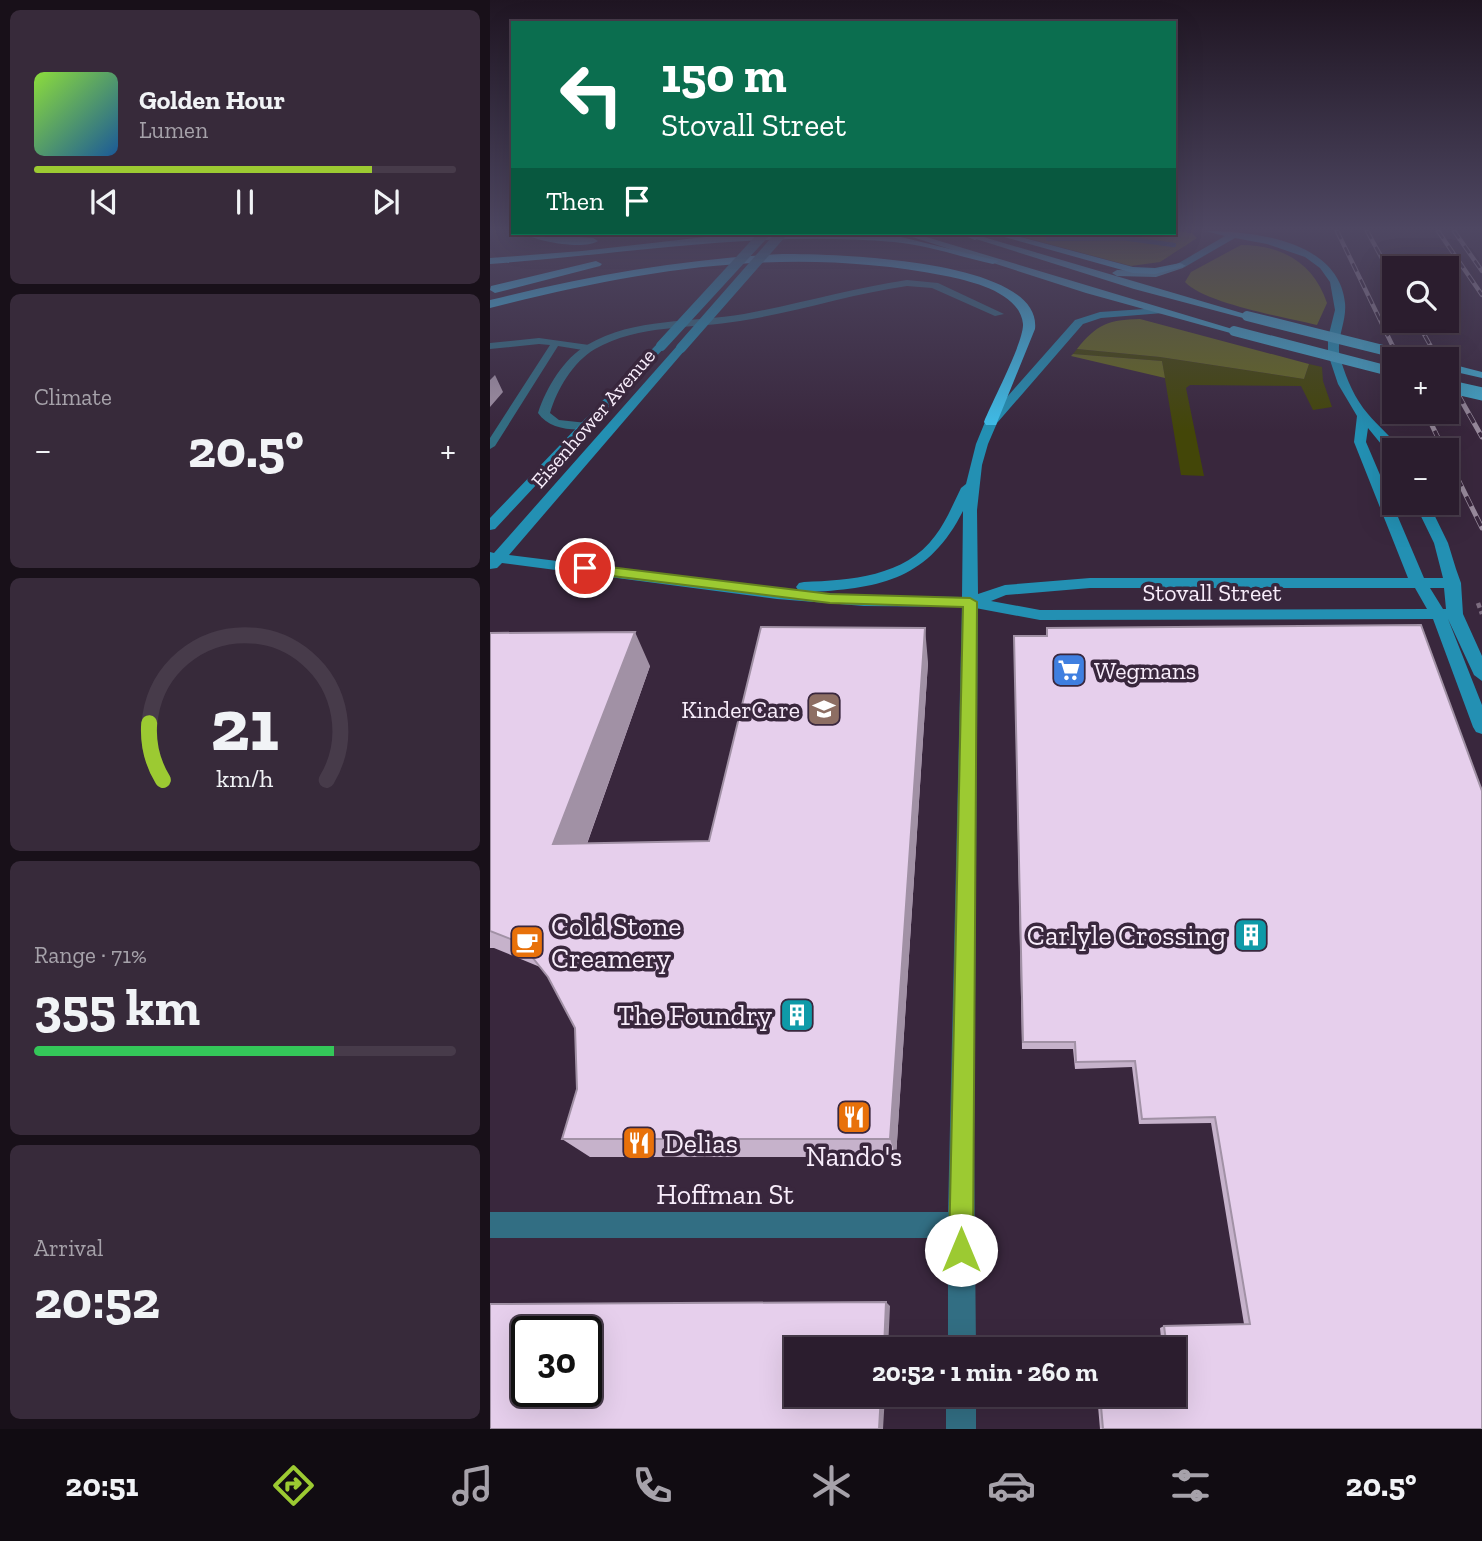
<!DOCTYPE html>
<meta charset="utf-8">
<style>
:root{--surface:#2b1d2e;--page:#372a3a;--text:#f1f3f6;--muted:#a6a2aa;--line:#473b4a;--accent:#9cca32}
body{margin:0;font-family:"Zilla Slab",serif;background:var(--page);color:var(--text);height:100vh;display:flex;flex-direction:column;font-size:26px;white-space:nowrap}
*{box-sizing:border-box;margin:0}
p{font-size:23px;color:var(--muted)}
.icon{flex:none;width:38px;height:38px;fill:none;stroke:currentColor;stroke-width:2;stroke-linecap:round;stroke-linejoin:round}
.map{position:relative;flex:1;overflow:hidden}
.panel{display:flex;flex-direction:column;gap:10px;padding:10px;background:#181019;width:490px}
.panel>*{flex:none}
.top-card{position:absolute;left:21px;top:21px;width:665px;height:214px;border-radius:0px;box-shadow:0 7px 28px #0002,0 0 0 2px var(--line);background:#0b6e4f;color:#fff;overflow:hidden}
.tools{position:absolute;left:892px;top:256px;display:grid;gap:14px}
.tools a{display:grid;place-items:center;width:77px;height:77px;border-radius:0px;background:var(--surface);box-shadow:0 7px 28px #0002,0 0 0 2px var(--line);font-size:35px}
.speed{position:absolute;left:21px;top:1316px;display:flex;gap:14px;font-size:35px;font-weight:700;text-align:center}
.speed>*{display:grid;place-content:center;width:91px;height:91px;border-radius:50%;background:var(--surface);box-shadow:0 7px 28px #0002,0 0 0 2px var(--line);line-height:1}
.speed .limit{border:4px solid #111;border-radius:10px;background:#fff;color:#111}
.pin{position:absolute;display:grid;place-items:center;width:60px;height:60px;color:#fff;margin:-30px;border:4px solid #fff;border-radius:50%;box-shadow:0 2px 7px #0007}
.me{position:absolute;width:77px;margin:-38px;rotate:0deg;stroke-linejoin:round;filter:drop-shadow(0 0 5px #0008)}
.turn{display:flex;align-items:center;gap:24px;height:147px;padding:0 35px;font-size:32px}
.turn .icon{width:91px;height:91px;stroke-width:2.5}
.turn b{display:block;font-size:49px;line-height:60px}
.then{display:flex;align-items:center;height:66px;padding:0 35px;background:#0003;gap:14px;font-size:26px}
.big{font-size:52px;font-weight:700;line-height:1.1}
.panel .card{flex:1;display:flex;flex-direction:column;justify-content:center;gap:10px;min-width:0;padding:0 24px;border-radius:10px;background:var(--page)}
.panel .dial{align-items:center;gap:0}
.dial svg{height:182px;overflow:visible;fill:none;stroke:var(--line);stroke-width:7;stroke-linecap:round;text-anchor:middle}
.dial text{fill:var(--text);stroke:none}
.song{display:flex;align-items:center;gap:21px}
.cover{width:84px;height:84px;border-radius:10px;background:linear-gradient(135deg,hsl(90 70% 55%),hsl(210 70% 35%))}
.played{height:7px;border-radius:4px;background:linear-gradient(90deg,var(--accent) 80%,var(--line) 80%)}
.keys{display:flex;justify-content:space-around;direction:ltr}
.heat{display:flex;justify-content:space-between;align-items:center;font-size:38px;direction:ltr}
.charge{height:10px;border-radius:5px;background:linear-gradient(90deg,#34c759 71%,var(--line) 0)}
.trip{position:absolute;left:294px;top:1337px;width:402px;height:70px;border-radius:0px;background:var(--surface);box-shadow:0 7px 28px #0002,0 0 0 2px var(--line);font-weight:700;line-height:70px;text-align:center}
.tabs{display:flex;height:112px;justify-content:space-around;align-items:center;background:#110c12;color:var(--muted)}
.tabs .icon{width:49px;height:49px}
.tabs .current{color:var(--accent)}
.tabs b{font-size:32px;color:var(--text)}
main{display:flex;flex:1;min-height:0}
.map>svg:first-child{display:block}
</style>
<main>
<section class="panel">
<div class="card">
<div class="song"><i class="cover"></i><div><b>Golden Hour</b><p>Lumen</p></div></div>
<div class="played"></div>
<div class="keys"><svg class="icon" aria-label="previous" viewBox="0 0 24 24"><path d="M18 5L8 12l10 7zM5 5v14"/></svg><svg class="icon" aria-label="pause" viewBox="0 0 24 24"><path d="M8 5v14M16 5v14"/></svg><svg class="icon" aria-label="next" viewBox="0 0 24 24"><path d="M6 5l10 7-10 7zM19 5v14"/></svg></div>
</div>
<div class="card"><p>Climate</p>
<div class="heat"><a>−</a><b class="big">20.5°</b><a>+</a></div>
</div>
<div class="card dial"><svg viewBox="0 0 100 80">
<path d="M14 69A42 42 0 1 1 86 69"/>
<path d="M14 69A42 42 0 0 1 8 44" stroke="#9cca32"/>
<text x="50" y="56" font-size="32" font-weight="700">21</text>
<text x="50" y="72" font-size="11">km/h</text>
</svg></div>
<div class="card"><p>Range · 71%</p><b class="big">355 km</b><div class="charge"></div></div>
<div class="card"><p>Arrival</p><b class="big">20:52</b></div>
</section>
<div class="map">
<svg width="992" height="1429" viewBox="0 0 992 1429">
<rect width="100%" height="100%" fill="#39273d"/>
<path fill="#434608" d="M587,349L670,357L814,379L819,364L832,367L833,381L842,407L823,410L811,386L700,385L696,388L714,476L691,475L672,361L583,354Z"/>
<path fill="#65691e" d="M684,231L702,233L707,238L670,262L641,266L521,234Z
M751,245C793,245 824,264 837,303L827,325C795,317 716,304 695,282L701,272Z
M650,319L819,364L814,379L670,357L587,349C607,324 618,320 650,319Z
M583,354L672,361L675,378L581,356Z"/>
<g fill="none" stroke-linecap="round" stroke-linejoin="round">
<path stroke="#245686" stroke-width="4.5" d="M558,239L633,238L684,245"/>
<path stroke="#7d6d80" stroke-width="4.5" stroke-dasharray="5 3.5" stroke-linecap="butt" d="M988,603L992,614"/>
<path fill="#326e83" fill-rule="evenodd" d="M49,338L99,345L103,348L99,351L68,346L5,446L0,449V438L60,345L49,344L0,349V343Z"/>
<path fill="#326e83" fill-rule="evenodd" d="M417,280L448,283L514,314L505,316L442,288L417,286C361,294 307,312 250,321C202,329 149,324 105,349C83,362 67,389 60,413L69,420L97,423V429C80,431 58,428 48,413C56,388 74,358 97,345C145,317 202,323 254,314C309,304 362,288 417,280Z
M480,597L488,602L484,1140L486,1349H458V1238H0V1212H458L472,602Z
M456,1395H486V1429H456Z"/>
<path fill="#2390b3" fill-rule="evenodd" d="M715,231C764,231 849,241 855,303C857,324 844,340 851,361C857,380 865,399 878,414C888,426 901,436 910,450H905V456L900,455L878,428L876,442L934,578H953L944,543L924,502H938L958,543L966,569L971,583L973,614L992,656V681L984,675L958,619L992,705V734L986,732L983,727L943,619L550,620L480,607L374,606L287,599L12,563L7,568L0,569V552L4,553L187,346H195V350L19,555L309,591L306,587L309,583L314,582C360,580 415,577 445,536C456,522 463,504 471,488L476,484L486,444L495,422L585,320L610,312L669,308L673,309V313L611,318L593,324L507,423L498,444L492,465L487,510L488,594L515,585L600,578H918L864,442L867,416L848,384L838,354V338L845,310L840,282L830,268L815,257L777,244L745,238L693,268H687V264L735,236ZM473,511L472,597L374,596L322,592C393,588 439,578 473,511ZM600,588H925L937,609L550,610L501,601L516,595ZM940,588H954L956,609H953Z
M167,344L176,346L5,529L0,530V518Z"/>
<path fill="#42a8cb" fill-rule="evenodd" d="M410,233H423L749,331L744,334L596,293Z
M467,233H480L762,316L757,319L644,289Z
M690,263L693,264V268L666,277L627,276L622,273L627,270L665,271Z
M957,363L992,372V378L957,370Z"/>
<path fill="#3ebfea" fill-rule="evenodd" d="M34,233L103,238L108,241C95,250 46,242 34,233Z
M250,233L407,236L509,261L503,264C471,257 437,245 404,242C268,230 135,254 0,264V258L92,251Z
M468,233H483L490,237L485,240Z
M500,233H516L643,267L665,268L690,263L696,266L665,274L643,273Z
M293,254C338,254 553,258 545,329L506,425H496L494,422C502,402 534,342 533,324C530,292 480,281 456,276C298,245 154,269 0,308V300C97,276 193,259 293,254Z
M106,261L112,264L110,266L5,293L0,290L1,286Z"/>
<g stroke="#988a9c" stroke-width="4.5">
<path id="rail-far1" d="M847,231L909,359
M877,231L905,282
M948,231L992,295
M964,231L992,271
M926,320L948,359"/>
</g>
<g stroke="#988a9c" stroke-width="5">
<path id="rail" d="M957,375L992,437
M935,411L954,450
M957,457L992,528"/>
</g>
<use href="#rail-far1" stroke="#39273d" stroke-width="2.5" stroke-dasharray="9" stroke-linecap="butt"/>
<use href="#rail" stroke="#39273d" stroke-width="3.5" stroke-dasharray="11" stroke-linecap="butt"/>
<path stroke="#2390b3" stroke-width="10" d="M171,346L275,233
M191,348L292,233"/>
<path stroke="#42a8cb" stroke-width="10" d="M757,316L929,359
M744,331L903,372"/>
<path stroke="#42a8cb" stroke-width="13" d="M896,370L905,372
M957,386L992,394"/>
</g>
<path fill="#c6b2cb" d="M557,628L992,1429H610L608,1406L678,1404L677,1395H684V1349H672L670,1328L674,1326L754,1324L721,1123L649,1124L642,1067L585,1069L583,1049H532L524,636H556Z
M0,633L160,666L97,844L219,841L438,662L406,1157H100L72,1139L87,1089L85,1028L58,977L50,967L4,948H0Z"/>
<path fill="#a191a5" d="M5,375L13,392L0,407V380Z
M435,628L438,662L406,1157L400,1139Z
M145,632L160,666L86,874L63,844Z
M396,1302L400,1306L398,1349H394Z
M391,1395H395L393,1429H389Z"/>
<path fill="#e6cfec" stroke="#a191a5" stroke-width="2" fill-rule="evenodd" d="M931,625L992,791V1429H613L611,1406L683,1404L682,1395H684V1349H677L674,1326L760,1324L725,1117L652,1119L645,1061L586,1062L585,1042H533L524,636H557V628Z
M271,627L435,628L400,1139H72L87,1089L85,1028L58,977L31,943L0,931V633L145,632L63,844L219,841Z
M396,1302L394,1349H306V1395H391L389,1429H0V1304ZM37,1332H96V1391H37Z"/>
<linearGradient id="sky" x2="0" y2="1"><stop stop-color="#1f1522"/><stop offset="0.53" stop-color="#4e4762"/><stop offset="1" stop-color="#4e4762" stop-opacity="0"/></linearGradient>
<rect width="992" height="432" fill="url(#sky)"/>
<path fill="#9cca32" stroke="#658320" stroke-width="2" d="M95,564L340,594L480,598L487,602L483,1250L480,1259L471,1262L462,1259L459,1250L473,607L340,603L90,572V565Z"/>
<defs>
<g id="supermarket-square" transform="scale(1.75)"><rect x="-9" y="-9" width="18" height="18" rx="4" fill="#3f7fe0" stroke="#39273d"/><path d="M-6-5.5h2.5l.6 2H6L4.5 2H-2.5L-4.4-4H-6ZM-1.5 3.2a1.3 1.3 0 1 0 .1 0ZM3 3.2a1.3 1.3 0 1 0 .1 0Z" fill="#fff"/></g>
<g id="school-square" transform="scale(1.75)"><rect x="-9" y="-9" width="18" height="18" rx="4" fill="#8d6e63" stroke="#39273d"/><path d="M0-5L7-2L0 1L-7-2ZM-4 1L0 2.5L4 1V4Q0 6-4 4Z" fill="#fff"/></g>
<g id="building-square" transform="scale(1.75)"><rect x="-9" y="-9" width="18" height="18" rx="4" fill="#0f9aa8" stroke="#39273d"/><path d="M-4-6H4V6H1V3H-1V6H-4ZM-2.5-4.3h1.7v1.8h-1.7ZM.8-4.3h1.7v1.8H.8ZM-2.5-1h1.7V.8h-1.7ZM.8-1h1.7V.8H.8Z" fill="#fff"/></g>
<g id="cafe-square" transform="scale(1.75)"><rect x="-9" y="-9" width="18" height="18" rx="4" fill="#e8710a" stroke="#39273d"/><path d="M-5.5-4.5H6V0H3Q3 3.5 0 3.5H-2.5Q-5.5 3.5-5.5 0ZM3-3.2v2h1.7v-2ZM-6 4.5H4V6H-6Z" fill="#fff"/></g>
<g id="restaurant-square" transform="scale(1.75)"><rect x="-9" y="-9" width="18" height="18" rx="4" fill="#e8710a" stroke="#39273d"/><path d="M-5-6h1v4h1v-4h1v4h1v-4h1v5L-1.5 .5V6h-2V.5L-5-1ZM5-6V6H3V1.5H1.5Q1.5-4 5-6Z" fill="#fff"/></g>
</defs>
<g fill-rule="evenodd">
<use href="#supermarket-square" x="579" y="670"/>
<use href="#school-square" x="334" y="709"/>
<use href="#building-square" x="761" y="935"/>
<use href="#cafe-square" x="37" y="942"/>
<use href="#building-square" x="307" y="1015"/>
<use href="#restaurant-square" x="364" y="1117"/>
<use href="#restaurant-square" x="149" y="1143"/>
</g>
<g text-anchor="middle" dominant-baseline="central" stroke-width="7" stroke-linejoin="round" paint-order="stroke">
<g font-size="21" fill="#f8edfb" stroke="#39273d">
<text transform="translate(103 418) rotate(-49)">Eisenhower Avenue</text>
</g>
<g font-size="24" fill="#f8edfb" stroke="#39273d">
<text x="722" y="592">Stovall Street</text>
</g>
<g font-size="24" fill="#f8edfb" stroke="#39273d" text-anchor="start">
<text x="604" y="670">Wegmans</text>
<text x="310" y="709" text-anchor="end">KinderCare</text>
</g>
<g font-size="28" fill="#f8edfb" stroke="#39273d" text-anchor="start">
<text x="61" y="926">Cold Stone<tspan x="61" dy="32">Creamery</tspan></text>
<text x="736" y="935" text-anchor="end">Carlyle Crossing</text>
<text x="282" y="1015" text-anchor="end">The Foundry</text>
<text x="174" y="1143">Delias</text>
<text x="364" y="1156" text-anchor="middle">Nando's</text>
</g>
<g font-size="28" fill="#f8edfb" stroke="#39273d">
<text x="235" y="1194">Hoffman St</text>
</g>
</g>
</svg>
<div class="tools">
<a><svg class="icon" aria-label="search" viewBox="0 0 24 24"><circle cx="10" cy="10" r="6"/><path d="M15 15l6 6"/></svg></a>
<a>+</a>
<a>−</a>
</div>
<div class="speed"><div class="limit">30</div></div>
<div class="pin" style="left:95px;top:568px;background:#d93025"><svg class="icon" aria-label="arrive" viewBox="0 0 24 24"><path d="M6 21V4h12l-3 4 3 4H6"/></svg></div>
<svg class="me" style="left:471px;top:1250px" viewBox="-20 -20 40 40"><circle r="19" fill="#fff"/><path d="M0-13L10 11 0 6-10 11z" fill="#9cca32"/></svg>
<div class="trip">20:52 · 1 min · 260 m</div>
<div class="top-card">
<div class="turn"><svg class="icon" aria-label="left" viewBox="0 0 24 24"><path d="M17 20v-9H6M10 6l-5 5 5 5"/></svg><div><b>150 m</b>Stovall Street</div></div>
<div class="then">Then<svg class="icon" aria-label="arrive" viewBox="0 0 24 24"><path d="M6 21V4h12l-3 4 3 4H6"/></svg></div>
</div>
</div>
</main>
<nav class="tabs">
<b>20:51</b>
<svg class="icon current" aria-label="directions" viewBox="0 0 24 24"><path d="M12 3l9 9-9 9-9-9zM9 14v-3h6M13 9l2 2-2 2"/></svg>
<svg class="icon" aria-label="music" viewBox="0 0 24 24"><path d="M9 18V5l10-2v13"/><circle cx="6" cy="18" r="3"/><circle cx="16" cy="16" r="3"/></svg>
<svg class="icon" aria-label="phone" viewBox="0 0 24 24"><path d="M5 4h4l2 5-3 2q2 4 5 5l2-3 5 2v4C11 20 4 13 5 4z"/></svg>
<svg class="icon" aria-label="climate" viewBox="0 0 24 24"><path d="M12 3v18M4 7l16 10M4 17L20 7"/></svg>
<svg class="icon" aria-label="car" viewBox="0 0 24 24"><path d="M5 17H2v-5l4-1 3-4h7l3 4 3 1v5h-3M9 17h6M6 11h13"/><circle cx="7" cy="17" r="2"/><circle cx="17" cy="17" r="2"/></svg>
<svg class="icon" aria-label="filters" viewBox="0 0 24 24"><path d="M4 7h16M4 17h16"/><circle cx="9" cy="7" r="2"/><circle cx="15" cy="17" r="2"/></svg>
<b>20.5°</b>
</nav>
